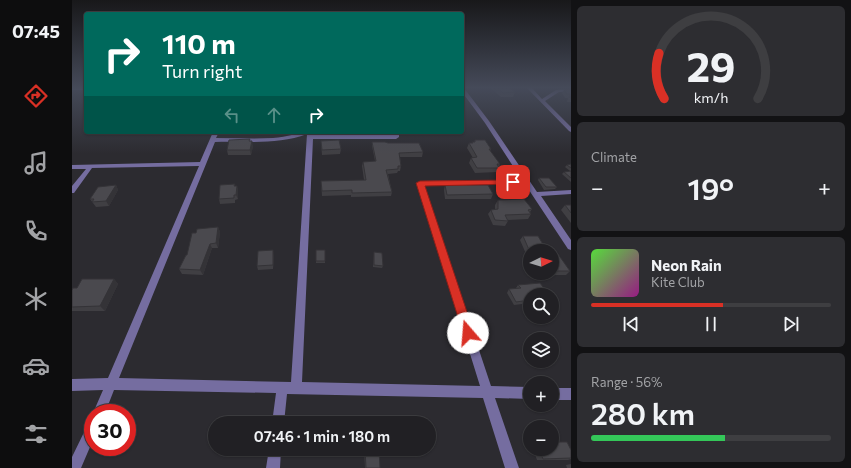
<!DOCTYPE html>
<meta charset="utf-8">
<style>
:root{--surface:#212024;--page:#2d2d31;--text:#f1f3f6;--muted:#a2a3a6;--line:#3e3e41;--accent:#d93025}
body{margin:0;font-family:Commissioner,sans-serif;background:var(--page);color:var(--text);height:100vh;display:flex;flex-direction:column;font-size:15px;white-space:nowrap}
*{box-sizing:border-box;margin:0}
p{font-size:13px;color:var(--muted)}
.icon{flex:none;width:22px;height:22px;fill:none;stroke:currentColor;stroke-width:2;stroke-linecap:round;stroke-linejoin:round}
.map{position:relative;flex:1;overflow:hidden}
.drawer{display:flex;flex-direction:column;gap:6px;padding:6px;background:#121214;width:280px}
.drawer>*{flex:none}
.banner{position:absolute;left:12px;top:12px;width:380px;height:122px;border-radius:4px;box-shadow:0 1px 3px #0004,0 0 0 1px var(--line);background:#00695c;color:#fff;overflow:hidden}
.needle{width:26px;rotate:85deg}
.buttons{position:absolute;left:451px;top:244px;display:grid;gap:8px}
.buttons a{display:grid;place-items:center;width:36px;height:36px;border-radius:50%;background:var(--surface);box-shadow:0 1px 3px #0004,0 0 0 1px var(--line);font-size:20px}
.speed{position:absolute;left:12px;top:404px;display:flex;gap:8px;font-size:20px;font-weight:700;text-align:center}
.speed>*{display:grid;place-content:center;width:52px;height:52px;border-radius:50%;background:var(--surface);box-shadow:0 1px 3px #0004,0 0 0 1px var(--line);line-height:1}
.speed .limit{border:6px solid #d22;background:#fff;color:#111}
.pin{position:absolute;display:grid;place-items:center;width:34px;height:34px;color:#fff;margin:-17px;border-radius:8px;box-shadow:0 2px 6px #0006}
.me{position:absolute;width:44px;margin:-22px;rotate:342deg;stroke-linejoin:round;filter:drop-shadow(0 0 3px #0008)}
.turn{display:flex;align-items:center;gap:14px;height:84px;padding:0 12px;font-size:18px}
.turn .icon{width:52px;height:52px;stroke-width:2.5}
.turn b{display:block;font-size:28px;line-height:34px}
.lanes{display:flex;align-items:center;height:38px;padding:0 12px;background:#0003;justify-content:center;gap:20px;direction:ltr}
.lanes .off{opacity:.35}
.big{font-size:30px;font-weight:600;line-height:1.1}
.drawer .card{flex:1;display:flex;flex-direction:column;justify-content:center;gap:6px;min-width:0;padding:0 14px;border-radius:6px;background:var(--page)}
.drawer .dial{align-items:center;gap:0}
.dial svg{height:104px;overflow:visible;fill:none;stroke:var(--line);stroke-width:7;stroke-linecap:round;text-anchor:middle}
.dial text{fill:var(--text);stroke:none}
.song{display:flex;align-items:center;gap:12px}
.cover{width:48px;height:48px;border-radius:6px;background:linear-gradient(135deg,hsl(110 70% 55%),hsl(310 70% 35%))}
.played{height:4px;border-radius:2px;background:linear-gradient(90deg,var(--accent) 55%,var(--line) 55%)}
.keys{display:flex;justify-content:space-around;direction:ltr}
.heat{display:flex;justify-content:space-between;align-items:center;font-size:22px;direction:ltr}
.charge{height:6px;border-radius:3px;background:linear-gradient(90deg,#34c759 56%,var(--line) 0)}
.trip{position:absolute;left:136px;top:416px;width:228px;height:40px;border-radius:20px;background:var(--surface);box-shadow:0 1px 3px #0004,0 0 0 1px var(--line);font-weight:600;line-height:40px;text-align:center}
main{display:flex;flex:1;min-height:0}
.tab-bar{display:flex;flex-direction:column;width:72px;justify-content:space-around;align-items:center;background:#0d0d0e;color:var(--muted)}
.tab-bar .icon{width:28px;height:28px}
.tab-bar .current{color:var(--accent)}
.tab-bar b{font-size:18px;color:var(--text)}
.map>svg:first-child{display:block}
</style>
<main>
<nav class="tab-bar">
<b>07:45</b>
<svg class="icon current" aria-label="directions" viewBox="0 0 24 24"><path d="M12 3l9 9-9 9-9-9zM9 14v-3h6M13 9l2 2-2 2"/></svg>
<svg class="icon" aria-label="music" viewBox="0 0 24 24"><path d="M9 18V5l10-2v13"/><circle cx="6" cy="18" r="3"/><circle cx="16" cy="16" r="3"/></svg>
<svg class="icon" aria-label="phone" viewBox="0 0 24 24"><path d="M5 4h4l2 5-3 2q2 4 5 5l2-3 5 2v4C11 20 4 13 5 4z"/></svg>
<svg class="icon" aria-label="climate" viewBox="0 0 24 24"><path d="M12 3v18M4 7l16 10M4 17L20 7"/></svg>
<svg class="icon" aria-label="car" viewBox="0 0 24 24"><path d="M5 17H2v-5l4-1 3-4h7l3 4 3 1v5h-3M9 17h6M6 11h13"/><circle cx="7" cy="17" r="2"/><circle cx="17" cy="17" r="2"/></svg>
<svg class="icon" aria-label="filters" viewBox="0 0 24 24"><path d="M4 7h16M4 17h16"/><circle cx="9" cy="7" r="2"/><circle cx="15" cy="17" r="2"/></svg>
</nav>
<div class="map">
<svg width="499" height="468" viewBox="0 0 499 468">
<rect width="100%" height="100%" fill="#2c2b30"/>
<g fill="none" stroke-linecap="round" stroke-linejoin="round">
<path fill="#756da0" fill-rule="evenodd" d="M0,88H14V90H0Z
M390,88H392L417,121L465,192L499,190V194L469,196L499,240V250L496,249L453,184L352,185L419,386L458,387V399L423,398L447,468H433L411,398L215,394L212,423H200L204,393L42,390L33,413H21L31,390L0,391V379L36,378L127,166L20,168L2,193H0V186L14,169H0V165L128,162L141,132H147L144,138C163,138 182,139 201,138C215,137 227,132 241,132V135H321V132H327V137L324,139H241L230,382L408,386L345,183L348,181L450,180L413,123L390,92ZM235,134L219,382L47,378L143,142C174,141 206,145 235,134Z
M455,88H460L470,99L484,90L499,89V91L487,92L473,101L499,127V132L497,131Z
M480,388H499V400H480Z
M21,420V440L9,468H0V457L17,422Z
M197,449H209L208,468H194Z"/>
</g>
<path fill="#403f43" d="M419,88H438L443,92L441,97H429Z
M499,89V102H495L496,98H493L490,93L492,90Z
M403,140L419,149L418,151L428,164L427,167V168L425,172L403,173L397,163L399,158H401L395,148L397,143H400V142H402Z
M178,141L181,146L179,155H156L155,150Z
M249,141L269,149L268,154L250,155Z
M300,142L316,143L351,152L350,157H328L329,166L328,171H326L325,173L316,174L320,192L319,196L279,197V195L250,196L249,181L292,180L290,166L291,162L303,161L300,146Z
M499,164V182L490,174L492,172L498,171L493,167L495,165Z
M467,178L485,187L483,189L472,190L466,180Z
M163,184V186H165L166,191V199L163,200V203L148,204L147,199Z
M44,185L46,190L37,206L24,207L18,199Z
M373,185L421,194L419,199H373L372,190Z
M426,200L460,209L458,212L459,214L456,219L435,220L436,221L433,226L421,225L416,214L419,210L423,209V205Z
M493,205H499V223L489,210Z
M146,227L148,232L146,248H140L131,275L110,274L107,269L115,255L124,233Z
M451,236L458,251V263L448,240Z
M244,250H253V263H244Z
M302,252L311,266L310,268L301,267Z
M480,254L498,271L494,275H463L462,273H480Z
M202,255L201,269L186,270L185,266Z
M42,279L46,284L33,311H0V290L5,288Z
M446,285L458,295V303L442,305L435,293L437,289H444V288Z
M486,442L499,450V459L496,460H465L461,449H480Z
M292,449H307L308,468H293Z
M499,464V468H495L494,465Z"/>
<path fill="#343337" d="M180,141L181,146L179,155L178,150Z
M44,185L46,190L37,206L34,201Z
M165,186L166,191V199L164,195Z
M146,227L148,232L146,248L144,243Z
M138,244L140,248L131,275L128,270Z
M201,250L202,255L201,269Z
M42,279L46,284L33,311L28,306Z"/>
<path fill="#4a494e" stroke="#343337" d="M425,88H438L443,92L431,93Z
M499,89V98H498V94H495L492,90Z
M178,139L177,141H180L178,150H155L157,140Z
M267,140L269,149L250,150L249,141Z
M403,140H413L419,149H417L428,164H425L427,168H405L399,158L405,157L397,143H401L400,142H403Z
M300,142H313L316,143H347L351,152L327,153L329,166H326V169L314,170L320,192L280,193V190L250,191L249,181L294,180L291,162L304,161Z
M499,164V168L495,165Z
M499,171V178L492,172Z
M467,178H477L485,187H474Z
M163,184L162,186H165L164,195H162V198L147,199L148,185Z
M44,185L34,201L20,202L22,199H18L26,187Z
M373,185H416L421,194L375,195Z
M452,199L460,209L456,210L459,214L433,215L436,221L423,220L419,210L426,209V200Z
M493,205H499V213Z
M146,227L144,243L138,244L128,270L107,269L114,255H115L120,233H124L125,229Z
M451,236H466L475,251H458V252Z
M201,250V265L185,266L186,251Z
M244,250H253V261H244Z
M302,252L310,253L311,266L302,265Z
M480,254H486L498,271H480Z
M10,279H42L28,306L0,307V290L1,288H5Z
M468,283L477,295H458V300L444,302L437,289L449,288L446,285Z
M480,437H484L486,442H495L499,450V458L471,459L467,449H480Z
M293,449H307L308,468H294Z"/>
<linearGradient id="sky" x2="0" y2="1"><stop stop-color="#18181a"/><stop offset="0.57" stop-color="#454a59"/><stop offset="1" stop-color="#454a59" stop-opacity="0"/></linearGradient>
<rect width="499" height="154" fill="url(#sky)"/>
<path fill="#d93025" stroke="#8d1f18" d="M441,180H444V184L353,186L402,333L401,337L396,338L392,337L391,333L344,183L348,181Z"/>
</svg>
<div class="buttons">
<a><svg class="needle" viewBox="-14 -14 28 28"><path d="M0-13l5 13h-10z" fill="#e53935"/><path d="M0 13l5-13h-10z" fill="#a2a3a6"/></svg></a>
<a><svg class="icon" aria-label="search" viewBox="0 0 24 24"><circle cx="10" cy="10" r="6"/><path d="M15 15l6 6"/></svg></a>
<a><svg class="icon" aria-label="layers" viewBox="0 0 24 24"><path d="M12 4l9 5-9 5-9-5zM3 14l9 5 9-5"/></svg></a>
<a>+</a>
<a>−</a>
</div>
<div class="speed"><div class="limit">30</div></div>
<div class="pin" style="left:441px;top:182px;background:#d93025"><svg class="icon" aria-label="arrive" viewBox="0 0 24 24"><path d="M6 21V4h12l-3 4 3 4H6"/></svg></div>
<svg class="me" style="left:396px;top:333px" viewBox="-20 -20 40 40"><circle r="19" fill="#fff"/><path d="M0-13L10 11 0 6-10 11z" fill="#d93025"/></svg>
<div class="trip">07:46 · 1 min · 180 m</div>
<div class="banner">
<div class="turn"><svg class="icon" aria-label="right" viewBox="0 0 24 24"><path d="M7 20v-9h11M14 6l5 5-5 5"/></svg><div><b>110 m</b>Turn right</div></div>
<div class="lanes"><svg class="icon off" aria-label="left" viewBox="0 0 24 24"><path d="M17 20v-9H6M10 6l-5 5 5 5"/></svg><svg class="icon off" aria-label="ahead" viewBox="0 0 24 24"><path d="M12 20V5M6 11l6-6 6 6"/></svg><svg class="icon" aria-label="right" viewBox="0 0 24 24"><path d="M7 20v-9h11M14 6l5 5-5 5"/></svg></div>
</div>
</div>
<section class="drawer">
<div class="card dial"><svg viewBox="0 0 100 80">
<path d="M14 69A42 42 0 1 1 86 69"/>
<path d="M14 69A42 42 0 0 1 10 34" stroke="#d93025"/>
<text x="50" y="56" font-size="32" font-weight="700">29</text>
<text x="50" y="72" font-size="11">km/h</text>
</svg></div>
<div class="card"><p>Climate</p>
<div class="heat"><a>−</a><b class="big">19°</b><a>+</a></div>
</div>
<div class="card">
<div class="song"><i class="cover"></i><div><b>Neon Rain</b><p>Kite Club</p></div></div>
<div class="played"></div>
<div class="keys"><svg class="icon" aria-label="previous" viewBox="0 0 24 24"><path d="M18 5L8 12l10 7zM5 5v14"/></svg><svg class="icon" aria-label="pause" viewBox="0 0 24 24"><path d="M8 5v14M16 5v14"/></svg><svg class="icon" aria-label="next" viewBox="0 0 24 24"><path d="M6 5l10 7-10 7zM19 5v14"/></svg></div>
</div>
<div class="card"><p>Range · 56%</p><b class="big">280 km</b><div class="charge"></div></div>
</section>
</main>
